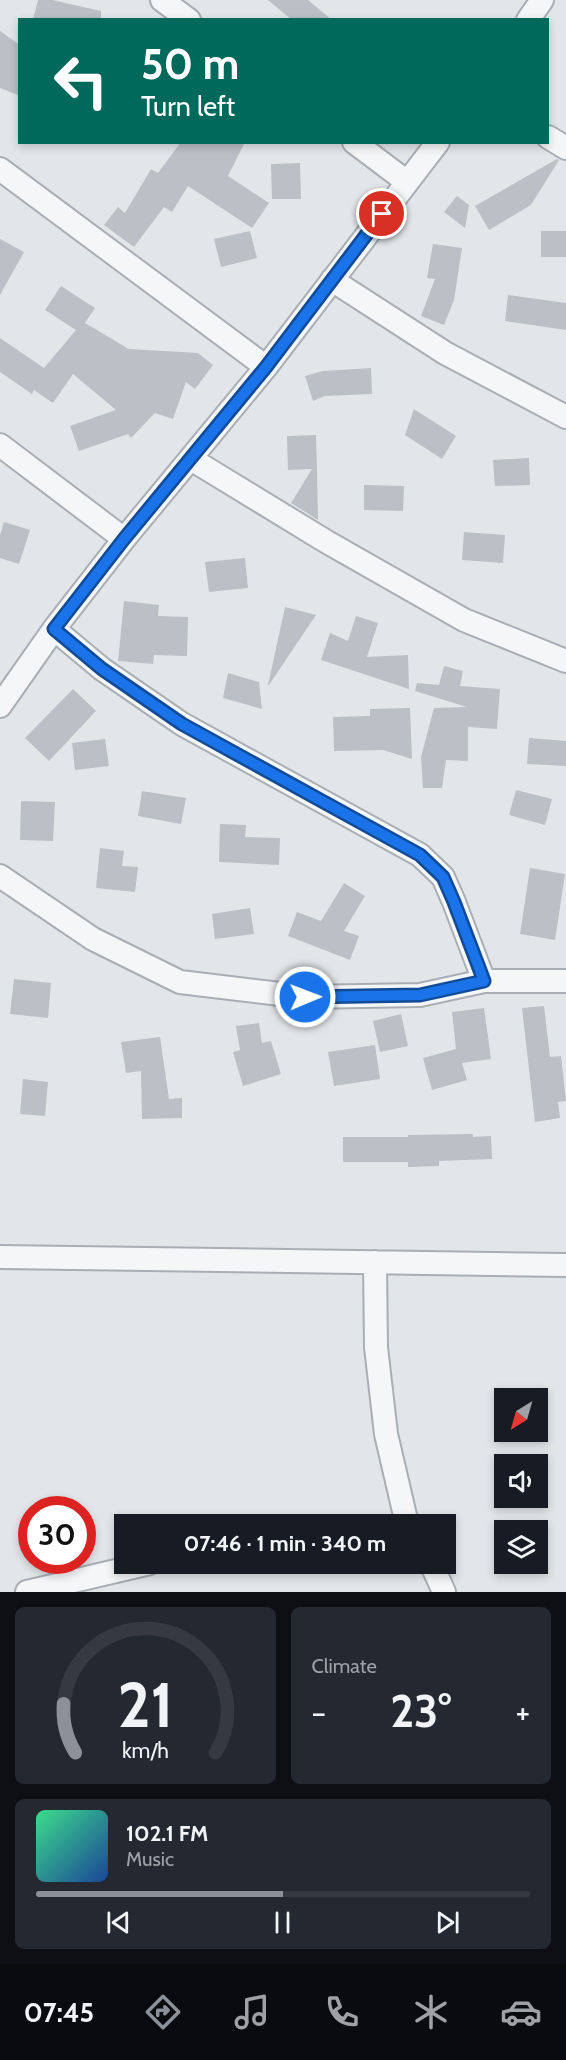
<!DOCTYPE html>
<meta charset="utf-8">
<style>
:root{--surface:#171b24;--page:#242831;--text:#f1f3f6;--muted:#9ea1a6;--line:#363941;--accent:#8c9099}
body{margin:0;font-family:Cabin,sans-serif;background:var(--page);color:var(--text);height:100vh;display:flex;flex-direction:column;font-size:22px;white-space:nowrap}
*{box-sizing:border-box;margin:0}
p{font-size:20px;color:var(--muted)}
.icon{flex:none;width:33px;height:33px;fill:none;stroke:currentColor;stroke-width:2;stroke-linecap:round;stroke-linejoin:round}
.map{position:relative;height:1592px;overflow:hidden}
.details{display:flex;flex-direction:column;gap:15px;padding:15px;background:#0d0f14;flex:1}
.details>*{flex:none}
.hud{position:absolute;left:18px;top:18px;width:531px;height:126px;border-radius:0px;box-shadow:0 3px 9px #0003;background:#00695c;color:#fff;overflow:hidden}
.needle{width:39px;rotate:217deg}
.controls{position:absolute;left:494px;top:1388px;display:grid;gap:12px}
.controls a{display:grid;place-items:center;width:54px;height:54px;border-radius:0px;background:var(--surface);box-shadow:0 3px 9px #0003;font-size:30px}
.speed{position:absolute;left:18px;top:1496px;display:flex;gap:12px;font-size:30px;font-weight:700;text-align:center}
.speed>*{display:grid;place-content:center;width:78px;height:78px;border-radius:50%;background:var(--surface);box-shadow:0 3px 9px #0003;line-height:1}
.speed .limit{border:9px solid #d22;background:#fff;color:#111}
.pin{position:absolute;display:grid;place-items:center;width:51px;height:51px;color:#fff;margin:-26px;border:3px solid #fff;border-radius:50%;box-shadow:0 2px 6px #0007}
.me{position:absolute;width:66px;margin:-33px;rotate:89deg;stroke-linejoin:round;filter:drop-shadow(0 0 4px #0008)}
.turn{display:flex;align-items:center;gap:21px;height:126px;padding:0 24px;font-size:27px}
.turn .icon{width:78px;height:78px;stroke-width:2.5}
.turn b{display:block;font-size:42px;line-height:51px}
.big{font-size:45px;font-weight:700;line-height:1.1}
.details .tile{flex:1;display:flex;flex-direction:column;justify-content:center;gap:9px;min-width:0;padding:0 21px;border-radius:9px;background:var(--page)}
.details .dial{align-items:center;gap:0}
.dial svg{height:156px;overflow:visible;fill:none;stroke:var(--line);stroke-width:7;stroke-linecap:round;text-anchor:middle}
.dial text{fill:var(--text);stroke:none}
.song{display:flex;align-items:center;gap:18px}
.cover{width:72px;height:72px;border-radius:9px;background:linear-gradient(135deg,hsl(150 70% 55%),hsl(220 70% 35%))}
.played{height:6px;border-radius:3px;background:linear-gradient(90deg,var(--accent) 50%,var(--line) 50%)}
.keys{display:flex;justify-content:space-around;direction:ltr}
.heat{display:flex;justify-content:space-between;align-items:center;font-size:33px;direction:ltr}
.details .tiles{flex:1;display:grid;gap:15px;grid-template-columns:1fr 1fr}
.tile:last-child{grid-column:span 2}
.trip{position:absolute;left:114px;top:1514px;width:342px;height:60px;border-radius:0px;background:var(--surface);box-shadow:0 3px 9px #0003;font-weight:700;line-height:60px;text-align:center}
.dock{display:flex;height:96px;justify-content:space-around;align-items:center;background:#090b0e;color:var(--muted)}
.dock .icon{width:42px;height:42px}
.dock .on{color:var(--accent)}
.dock b{font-size:27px;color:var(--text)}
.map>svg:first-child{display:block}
</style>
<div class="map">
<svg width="566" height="1592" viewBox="0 0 566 1592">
<rect width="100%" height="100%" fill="#e2e6e9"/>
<path fill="#bac0c6" d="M38,0H52L101,11V20H33Z
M268,0H308L332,20H292Z
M0,31L20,45V96L0,88Z
M181,142H245L228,176L269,203L252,228L188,186L172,212L164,207L134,247L104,225L118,207L125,213L151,169L158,173Z
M557,159L559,160L531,205L489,230L475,206Z
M300,163L301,199H272L271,164Z
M457,196L469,205L465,228L444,212Z
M250,231L257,258L221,267L214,239Z
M541,231H566V257H541Z
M0,239L24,252L0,295Z
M433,244L462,248L454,300L444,325L421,316L435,279L427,278Z
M61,286L95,308L85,323L129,349L198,353L213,365L195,389L186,382L173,419L155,413L131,438L128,434L79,451L70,426L116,410L73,374L53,403L34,390L32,394L0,372V338L44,368L76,330L45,310Z
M508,295L566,303V330L505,321Z
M371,368L372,394L325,396L313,401L305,376L323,371Z
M414,409L456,436L442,459L405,435Z
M316,435L317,469L318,520L291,503L312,469L288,470L287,436Z
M529,458L530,485L495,486L493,460Z
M364,485L404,486L403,511L364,510Z
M4,522L30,530L19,564L0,558V535Z
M464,532L505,535L503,563L462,560Z
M245,558L248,588L209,592L205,562Z
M124,601L159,605L158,616L188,617L187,656L154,655L153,664L118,661Z
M285,607L316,615L269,685H268Z
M356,616L378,623L367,657L408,655L409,689L321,660L330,633L348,641Z
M444,666L463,671L460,686L500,689L497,729L468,727V761L446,760L442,788H423L421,757L434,708L467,707L415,691L417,683L439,685Z
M228,673L259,682L262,709L223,698Z
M73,689L96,711L49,761L25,738Z
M410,708L412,759L383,750L334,751L333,717L370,716V709Z
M529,738L566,741V766L527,764Z
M105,739L109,766L75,770L72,743Z
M516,790L552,799L545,825L509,815Z
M142,791L186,798L181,824L138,816Z
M21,801L55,802L53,841L20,840Z
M220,824L246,825L245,837L280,838L279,865L219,862Z
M100,848L124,851L122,866L138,867L135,892L96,888Z
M530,868L565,874L555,940L520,934Z
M344,883L365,896L344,931L359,936L350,960L288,936L297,912L321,921Z
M250,908L254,934L215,939L212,914Z
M14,979L51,983L48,1018L10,1014Z
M544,1006L550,1057L561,1056L566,1101L558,1102L560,1118L535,1122L522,1008Z
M484,1008L491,1059L462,1063L467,1080L432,1090L423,1058L456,1049L452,1012Z
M401,1014L408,1046L380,1052L373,1021Z
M259,1023L262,1043L271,1041L281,1074L243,1086L233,1052L240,1050L236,1026Z
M160,1037L169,1099L182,1098V1118L142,1119L141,1071L126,1073L121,1042Z
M375,1045L380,1079L334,1086L328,1052Z
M23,1079L48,1082L45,1116L20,1114Z
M473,1134V1137L491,1136L492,1159L439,1161V1166L408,1167V1162H343V1137H408V1135Z"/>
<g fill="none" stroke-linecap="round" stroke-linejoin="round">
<g stroke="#a8aeb3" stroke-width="26">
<path id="street" d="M162,0L189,20
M528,20L542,0
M548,137L566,148
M354,142L407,182
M0,169L266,367
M332,280L445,353L566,417
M0,445L124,539
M191,459L327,542L464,620L566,661
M54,629L102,669L182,724L420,855L443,877L454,902L484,981
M0,706L54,629L124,539L266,367L438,142
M0,876L93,939L180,982L305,997L420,995L484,981H566
M0,1257L566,1265
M375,1262L376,1347L386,1434L407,1524
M431,1563L444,1592
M27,1592L150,1563"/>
</g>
<use href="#street" stroke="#f5f6f8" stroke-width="22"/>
</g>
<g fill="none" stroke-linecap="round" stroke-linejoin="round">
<g stroke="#114b97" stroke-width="15">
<path id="route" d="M305,997L420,995L484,981L454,902L443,877L420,855L182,724L102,669L54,629L124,539L266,367L382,214"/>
</g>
<use href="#route" stroke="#1a73e8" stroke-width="10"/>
</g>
</svg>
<div class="controls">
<a><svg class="needle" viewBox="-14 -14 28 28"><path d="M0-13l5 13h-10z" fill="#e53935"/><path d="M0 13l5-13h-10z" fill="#9ea1a6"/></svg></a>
<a><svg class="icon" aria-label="sound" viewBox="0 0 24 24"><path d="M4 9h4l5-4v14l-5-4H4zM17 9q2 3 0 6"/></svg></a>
<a><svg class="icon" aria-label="layers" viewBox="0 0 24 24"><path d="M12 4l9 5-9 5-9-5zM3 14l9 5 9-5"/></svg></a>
</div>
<div class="speed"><div class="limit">30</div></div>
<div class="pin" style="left:382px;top:214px;background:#d93025"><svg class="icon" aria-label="arrive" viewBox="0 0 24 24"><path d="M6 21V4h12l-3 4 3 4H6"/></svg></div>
<svg class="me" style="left:305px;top:997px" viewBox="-20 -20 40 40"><circle r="17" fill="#1a73e8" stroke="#fff" stroke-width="3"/><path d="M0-11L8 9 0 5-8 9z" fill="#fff"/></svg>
<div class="trip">07:46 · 1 min · 340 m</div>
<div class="hud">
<div class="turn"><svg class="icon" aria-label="left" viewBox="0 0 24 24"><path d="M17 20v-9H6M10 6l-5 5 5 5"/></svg><div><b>50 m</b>Turn left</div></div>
</div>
</div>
<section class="details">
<div class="tiles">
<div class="tile dial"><svg viewBox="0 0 100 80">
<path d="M14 69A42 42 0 1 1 86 69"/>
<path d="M14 69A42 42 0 0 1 8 44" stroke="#8c9099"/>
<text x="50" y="56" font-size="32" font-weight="700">21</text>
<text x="50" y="72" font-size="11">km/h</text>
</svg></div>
<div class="tile"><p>Climate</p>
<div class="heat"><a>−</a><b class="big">23°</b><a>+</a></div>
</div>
<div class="tile">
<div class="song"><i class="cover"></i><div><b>102.1 FM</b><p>Music</p></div></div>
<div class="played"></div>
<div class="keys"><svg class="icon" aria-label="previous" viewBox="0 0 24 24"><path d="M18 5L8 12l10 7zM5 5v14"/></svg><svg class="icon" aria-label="pause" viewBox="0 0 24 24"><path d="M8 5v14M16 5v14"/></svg><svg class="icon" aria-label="next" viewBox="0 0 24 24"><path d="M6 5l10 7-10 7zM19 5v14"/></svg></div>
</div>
</div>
</section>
<nav class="dock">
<b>07:45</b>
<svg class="icon on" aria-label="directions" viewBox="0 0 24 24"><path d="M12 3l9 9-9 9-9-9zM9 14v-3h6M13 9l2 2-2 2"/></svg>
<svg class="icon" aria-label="music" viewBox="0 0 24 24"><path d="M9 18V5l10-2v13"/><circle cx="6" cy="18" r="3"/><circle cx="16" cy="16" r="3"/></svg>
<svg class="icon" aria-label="phone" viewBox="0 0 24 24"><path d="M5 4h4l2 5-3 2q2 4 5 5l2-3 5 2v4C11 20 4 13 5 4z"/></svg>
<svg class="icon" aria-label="climate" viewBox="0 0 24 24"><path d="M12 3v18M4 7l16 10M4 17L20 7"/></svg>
<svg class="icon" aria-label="car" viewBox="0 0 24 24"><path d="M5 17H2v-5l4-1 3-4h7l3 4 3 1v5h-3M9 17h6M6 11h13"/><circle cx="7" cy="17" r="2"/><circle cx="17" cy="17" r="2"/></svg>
</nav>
